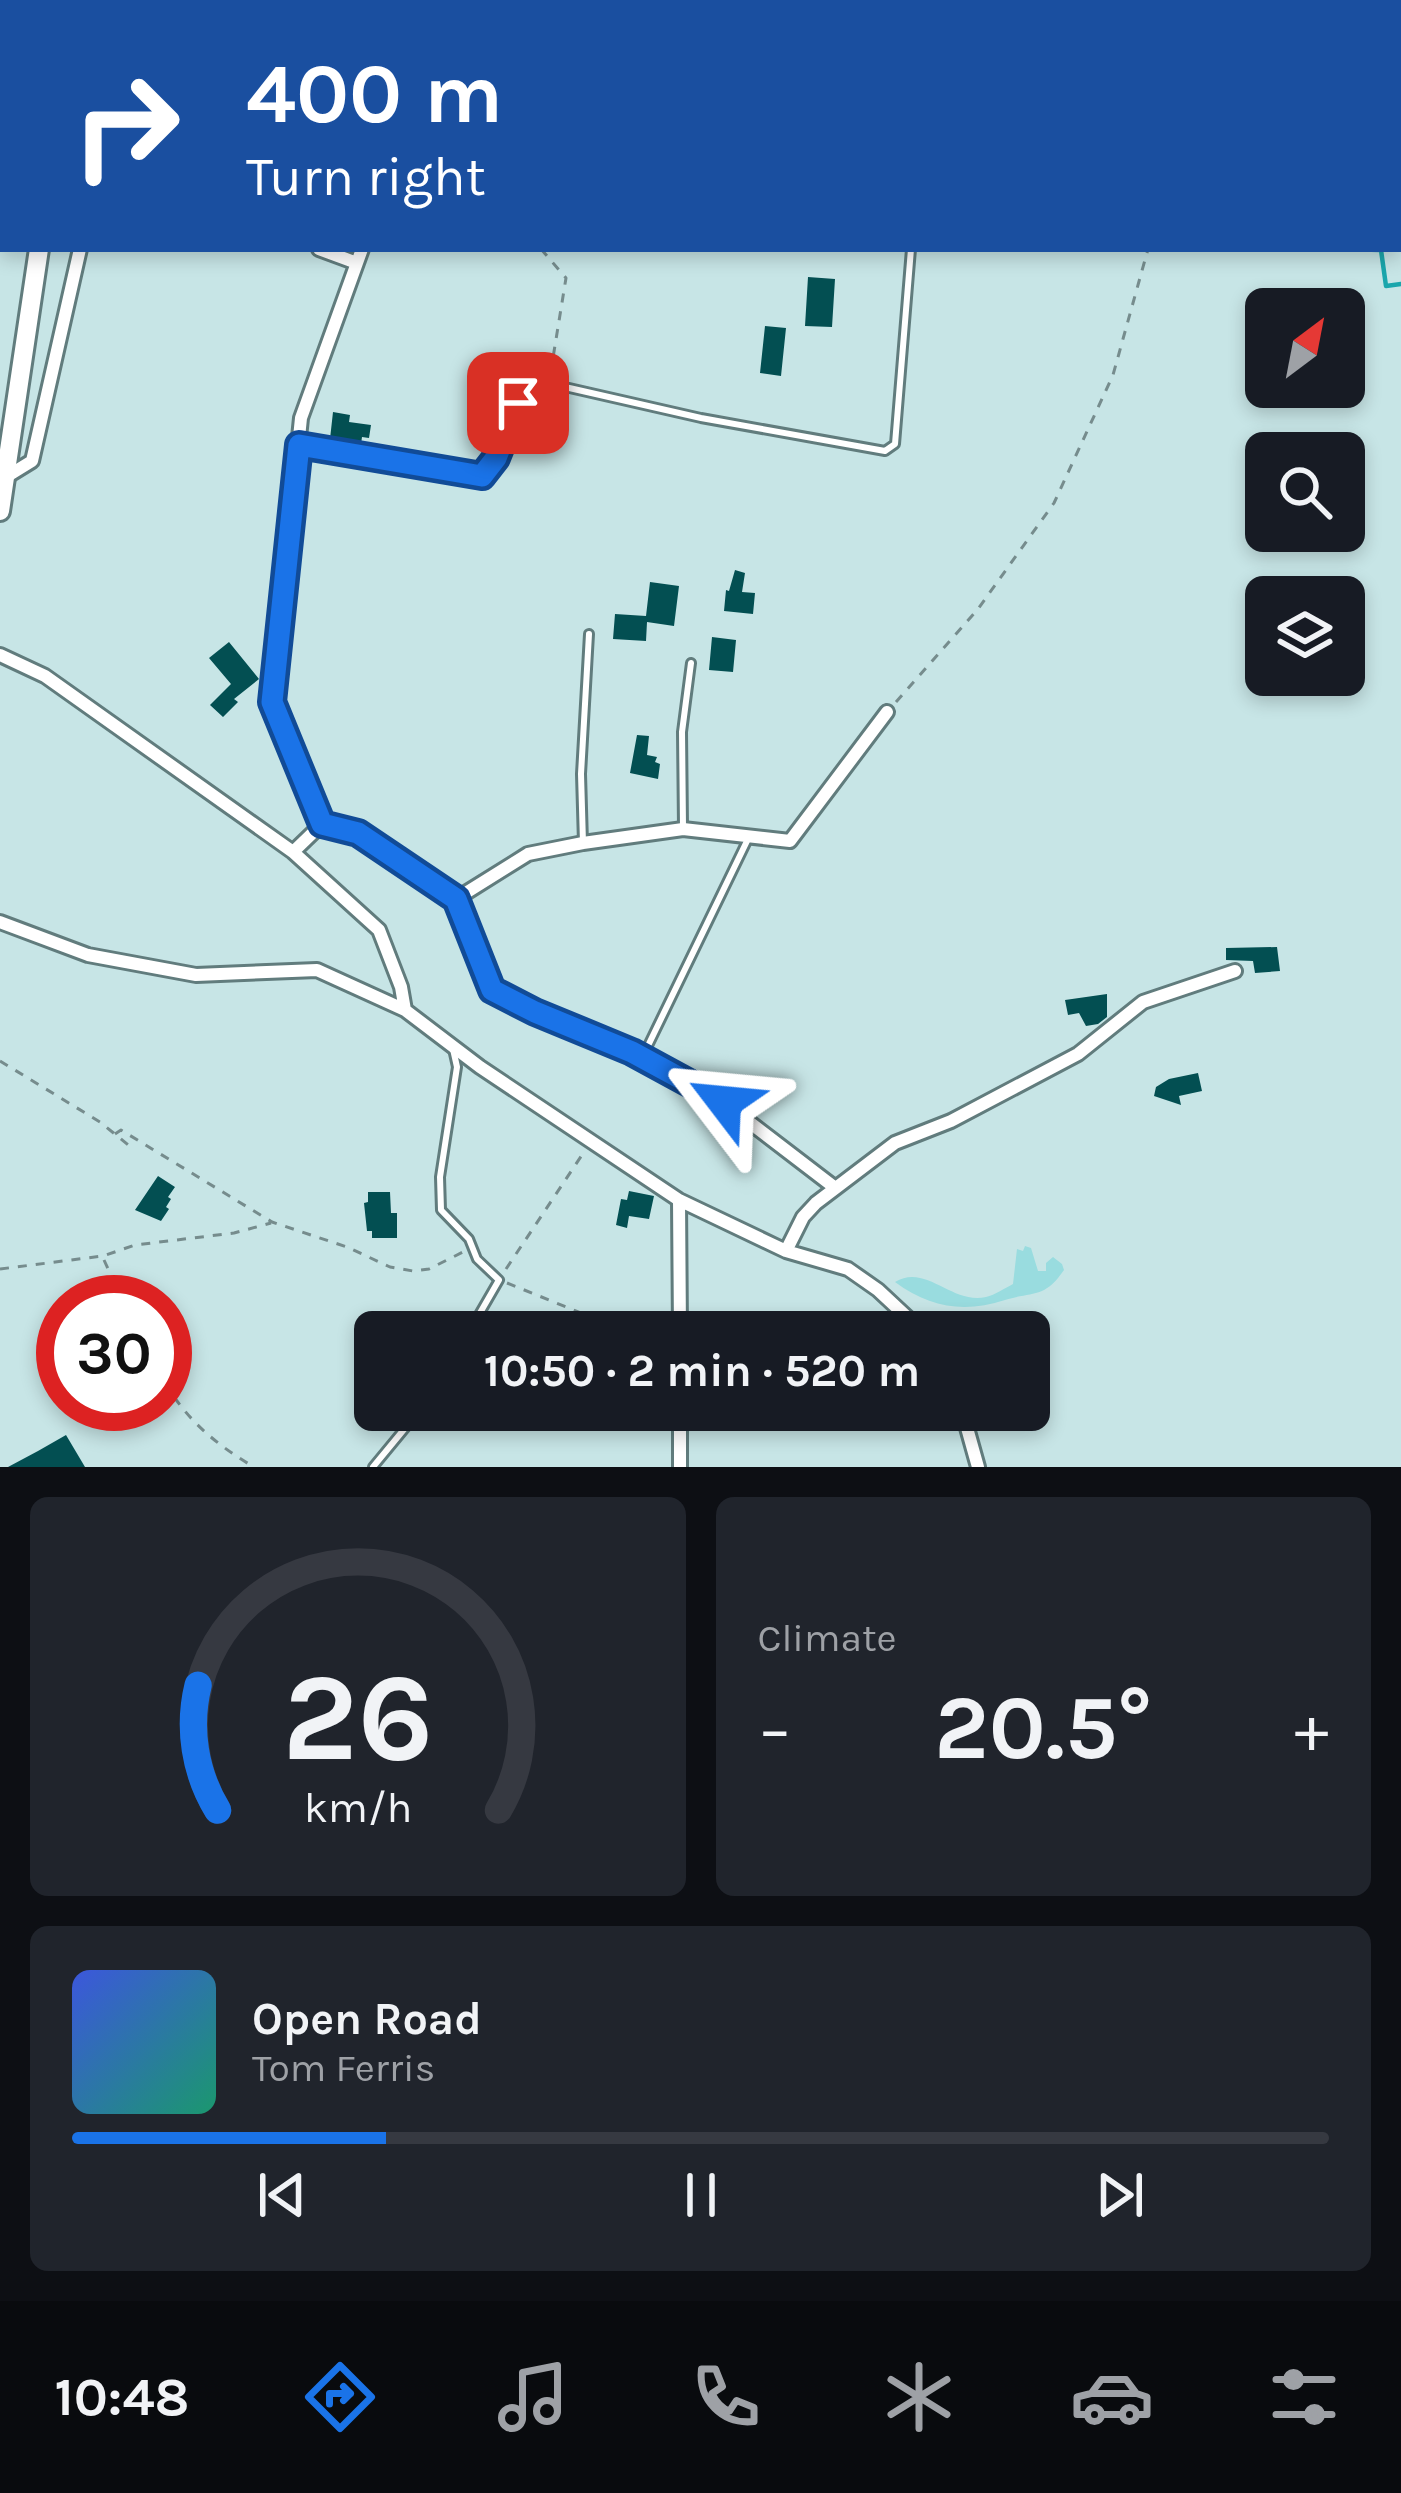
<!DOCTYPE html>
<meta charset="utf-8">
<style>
:root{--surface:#171b24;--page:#20242c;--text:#f1f3f6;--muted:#9ea1a6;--line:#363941;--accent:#1a73e8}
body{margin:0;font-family:Karla,sans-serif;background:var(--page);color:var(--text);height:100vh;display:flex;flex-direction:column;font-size:45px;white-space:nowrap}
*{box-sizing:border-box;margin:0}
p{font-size:39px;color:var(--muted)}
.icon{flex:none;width:66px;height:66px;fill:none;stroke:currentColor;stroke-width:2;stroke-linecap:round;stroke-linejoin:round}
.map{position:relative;height:1467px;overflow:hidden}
.side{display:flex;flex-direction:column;gap:30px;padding:30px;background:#0d0f14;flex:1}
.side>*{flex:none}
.banner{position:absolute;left:0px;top:0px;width:1401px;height:252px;box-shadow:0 6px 18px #0003;background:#1a4fa0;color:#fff;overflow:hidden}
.needle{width:78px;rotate:32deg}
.fabs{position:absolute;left:1245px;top:288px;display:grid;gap:24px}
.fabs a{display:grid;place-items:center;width:120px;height:120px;border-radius:18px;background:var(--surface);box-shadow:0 6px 18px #0003;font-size:60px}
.speed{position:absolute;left:36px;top:1275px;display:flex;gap:24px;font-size:60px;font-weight:700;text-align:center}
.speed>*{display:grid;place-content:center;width:156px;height:156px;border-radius:50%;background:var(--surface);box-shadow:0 6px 18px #0003;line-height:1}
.speed .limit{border:18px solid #d22;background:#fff;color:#111}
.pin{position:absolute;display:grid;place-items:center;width:102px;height:102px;color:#fff;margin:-51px;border-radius:24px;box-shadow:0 6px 18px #0006}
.me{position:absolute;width:132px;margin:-66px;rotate:299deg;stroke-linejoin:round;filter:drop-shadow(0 0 9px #0008)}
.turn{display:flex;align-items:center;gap:42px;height:252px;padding:0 48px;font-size:54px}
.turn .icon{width:156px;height:156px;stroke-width:2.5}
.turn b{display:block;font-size:84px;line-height:102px}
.big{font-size:90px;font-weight:700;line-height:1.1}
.side .card{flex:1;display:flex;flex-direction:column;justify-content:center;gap:18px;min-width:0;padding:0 42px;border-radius:18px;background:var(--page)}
.side .dial{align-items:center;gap:0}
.dial svg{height:312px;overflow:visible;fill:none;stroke:var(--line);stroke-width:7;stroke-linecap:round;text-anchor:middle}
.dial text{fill:var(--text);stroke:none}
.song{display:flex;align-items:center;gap:36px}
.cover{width:144px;height:144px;border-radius:18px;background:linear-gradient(135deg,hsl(230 70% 55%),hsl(160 70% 35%))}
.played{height:12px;border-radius:6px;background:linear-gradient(90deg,var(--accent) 25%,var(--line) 25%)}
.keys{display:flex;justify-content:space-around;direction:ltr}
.heat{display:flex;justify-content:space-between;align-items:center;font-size:66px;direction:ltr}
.side .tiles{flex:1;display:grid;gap:30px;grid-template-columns:1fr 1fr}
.card:last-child{grid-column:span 2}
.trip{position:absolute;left:354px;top:1311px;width:696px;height:120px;border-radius:18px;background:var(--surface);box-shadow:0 6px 18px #0003;font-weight:700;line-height:120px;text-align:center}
.menu{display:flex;height:192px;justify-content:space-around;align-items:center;background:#090b0e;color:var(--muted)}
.menu .icon{width:84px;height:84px}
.menu .selected{color:var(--accent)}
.menu b{font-size:54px;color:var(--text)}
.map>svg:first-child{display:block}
</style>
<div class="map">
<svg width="1401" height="1467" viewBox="0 0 1401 1467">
<rect width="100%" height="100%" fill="#c7e5e6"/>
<path fill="#99dcdf" d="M1025,1246L1031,1248L1038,1271H1046V1263L1053,1257L1062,1264L1064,1270C1044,1299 1034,1291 1005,1300C965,1313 930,1308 895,1282C926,1263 952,1305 986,1297C995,1295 1005,1288 1013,1284L1017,1249L1023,1251Z"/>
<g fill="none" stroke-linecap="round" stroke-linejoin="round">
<path stroke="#1aa6ac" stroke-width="4.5" d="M1178,0L1179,3
M1342,249L1381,250L1386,286L1401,284"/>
</g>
<path fill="#034f52" d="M808,277L835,279L832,327L805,326Z
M765,326L786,328L781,376L760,373Z
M333,412L350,415L349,422L371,425L369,438L362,437L361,444L330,439Z
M735,570L745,573L742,592L755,593L753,614L724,611L726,590L729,591Z
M650,582L679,586L674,626L647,622L646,641L613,639L615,614L646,616Z
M712,637L736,640L733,672L709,670Z
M229,642L259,679L234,699L238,702L223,717L210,705L231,684L209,658Z
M637,735L649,736L647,755L657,757L655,762L660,764L658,779L630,773Z
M1277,947L1280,971L1255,973L1253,961L1226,960V948Z
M1107,994V1017L1098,1024L1086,1026L1079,1013L1068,1015L1065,1000Z
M1198,1073L1202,1091L1179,1096L1181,1105L1154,1096L1156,1087L1169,1079Z
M158,1176L175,1187L168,1197L171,1199L166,1207L169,1209L161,1221L135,1210Z
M629,1191L654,1196L649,1219L629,1216L627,1228L616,1225L621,1199L627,1200Z
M368,1192H390L391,1213H397V1238H372V1231H367L364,1203L368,1202Z
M66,1435L85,1467H8L38,1451Z"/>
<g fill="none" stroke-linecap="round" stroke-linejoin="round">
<g stroke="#617c7d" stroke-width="12">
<path id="service" d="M299,445L482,476L496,458L529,382H543L701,418L885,451L895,444L911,249
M683,826L682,732L691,663
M583,843L581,774L589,634
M453,1049L457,1067L440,1177L441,1210L469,1239L477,1259L499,1280L469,1332
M644,1054L748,839
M373,1467L420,1410"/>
</g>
<g stroke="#617c7d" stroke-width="18">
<path id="minor" d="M393,0L394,3
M130,3L131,0
M317,3L323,0
M319,249L357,263
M6,477L32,461L80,249
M0,655L45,676L293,852L379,930L401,987L405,1010L480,1067L679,1200L786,1251L848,1269L878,1290L923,1332
M322,824L358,833L399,857L456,899L492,990L535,1012L632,1051L723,1102L834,1187
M293,852L322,824L272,702L301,418L362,249
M456,899L528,854L583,843L683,829L790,841L887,712
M0,922L88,955L196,975L317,970L405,1010
M679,1200L680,1332
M786,1251L803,1217L816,1203L895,1143L951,1121L1078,1054L1143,1002L1235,971
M680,1410V1467
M962,1410L978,1467"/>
</g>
<g stroke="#617c7d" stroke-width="24">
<path id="primary" d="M72,3L73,0
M0,511L39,249"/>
</g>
<path stroke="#768c8d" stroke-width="3" stroke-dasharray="9 9" stroke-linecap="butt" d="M482,0L487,3
M1055,0L1060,3
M1234,0V3
M550,3V0
M1024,3L1025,0
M541,249L566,278L551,370
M896,702L978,609L1054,503L1113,375L1148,249
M0,1061L100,1122L132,1148
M115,1134L121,1130L272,1222L347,1247L390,1267L413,1271L429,1269L465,1251
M104,1260L123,1302
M0,1269L103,1256L135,1245L234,1233L271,1223
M506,1269L584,1152
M507,1283L628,1332
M165,1382C186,1420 218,1446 254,1467"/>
<use href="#service" stroke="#fff" stroke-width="6"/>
<use href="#minor" stroke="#fff" stroke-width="12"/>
<use href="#primary" stroke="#fff" stroke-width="18"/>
</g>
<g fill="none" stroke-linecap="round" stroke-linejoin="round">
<g stroke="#114b97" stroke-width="30">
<path id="route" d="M518,403L496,458L482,476L299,445L272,702L322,824L358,833L456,899L492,990L535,1012L632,1052L724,1102"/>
</g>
<use href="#route" stroke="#1a73e8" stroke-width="21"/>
</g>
</svg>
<div class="fabs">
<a><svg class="needle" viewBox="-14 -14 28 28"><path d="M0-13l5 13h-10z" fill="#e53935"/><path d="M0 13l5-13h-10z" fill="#9ea1a6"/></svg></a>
<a><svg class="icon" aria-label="search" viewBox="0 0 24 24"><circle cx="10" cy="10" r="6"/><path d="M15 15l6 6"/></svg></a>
<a><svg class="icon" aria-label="layers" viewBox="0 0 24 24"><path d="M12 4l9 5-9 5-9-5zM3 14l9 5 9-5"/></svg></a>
</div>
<div class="speed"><div class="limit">30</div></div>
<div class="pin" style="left:518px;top:403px;background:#d93025"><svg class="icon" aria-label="arrive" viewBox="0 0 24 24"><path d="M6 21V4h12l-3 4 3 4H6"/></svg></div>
<svg class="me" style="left:724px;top:1102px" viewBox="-20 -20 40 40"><path d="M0-17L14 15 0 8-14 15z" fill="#1a73e8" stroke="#fff" stroke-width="4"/></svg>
<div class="trip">10:50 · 2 min · 520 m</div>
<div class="banner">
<div class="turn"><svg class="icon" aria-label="right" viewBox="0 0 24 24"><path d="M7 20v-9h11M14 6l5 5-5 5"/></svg><div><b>400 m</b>Turn right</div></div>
</div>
</div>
<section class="side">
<div class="tiles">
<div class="card dial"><svg viewBox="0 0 100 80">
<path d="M14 69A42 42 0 1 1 86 69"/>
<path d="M14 69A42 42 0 0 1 9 37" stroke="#1a73e8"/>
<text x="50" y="56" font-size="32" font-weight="700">26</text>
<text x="50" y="72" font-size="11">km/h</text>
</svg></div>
<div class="card"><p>Climate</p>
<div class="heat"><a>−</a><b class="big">20.5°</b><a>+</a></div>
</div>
<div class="card">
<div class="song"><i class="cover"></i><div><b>Open Road</b><p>Tom Ferris</p></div></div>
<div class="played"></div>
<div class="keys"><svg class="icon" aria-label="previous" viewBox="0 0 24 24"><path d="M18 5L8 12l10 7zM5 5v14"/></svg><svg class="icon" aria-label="pause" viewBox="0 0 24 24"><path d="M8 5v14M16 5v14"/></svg><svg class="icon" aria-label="next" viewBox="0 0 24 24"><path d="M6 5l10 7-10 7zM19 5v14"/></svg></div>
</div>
</div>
</section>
<nav class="menu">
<b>10:48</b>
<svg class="icon selected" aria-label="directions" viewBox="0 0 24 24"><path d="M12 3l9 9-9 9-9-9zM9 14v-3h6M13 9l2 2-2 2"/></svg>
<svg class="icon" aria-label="music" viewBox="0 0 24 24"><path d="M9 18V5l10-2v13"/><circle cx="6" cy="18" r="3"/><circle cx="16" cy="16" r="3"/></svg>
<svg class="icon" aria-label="phone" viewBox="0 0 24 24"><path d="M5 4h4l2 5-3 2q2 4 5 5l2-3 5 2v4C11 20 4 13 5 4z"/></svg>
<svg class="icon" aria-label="climate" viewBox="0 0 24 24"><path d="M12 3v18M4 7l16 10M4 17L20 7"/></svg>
<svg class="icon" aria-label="car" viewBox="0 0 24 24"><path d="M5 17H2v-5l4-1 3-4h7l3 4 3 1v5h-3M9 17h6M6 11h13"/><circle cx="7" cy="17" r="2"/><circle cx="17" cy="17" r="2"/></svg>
<svg class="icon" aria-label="filters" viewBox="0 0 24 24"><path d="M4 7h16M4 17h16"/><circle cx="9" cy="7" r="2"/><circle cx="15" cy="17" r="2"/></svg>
</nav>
